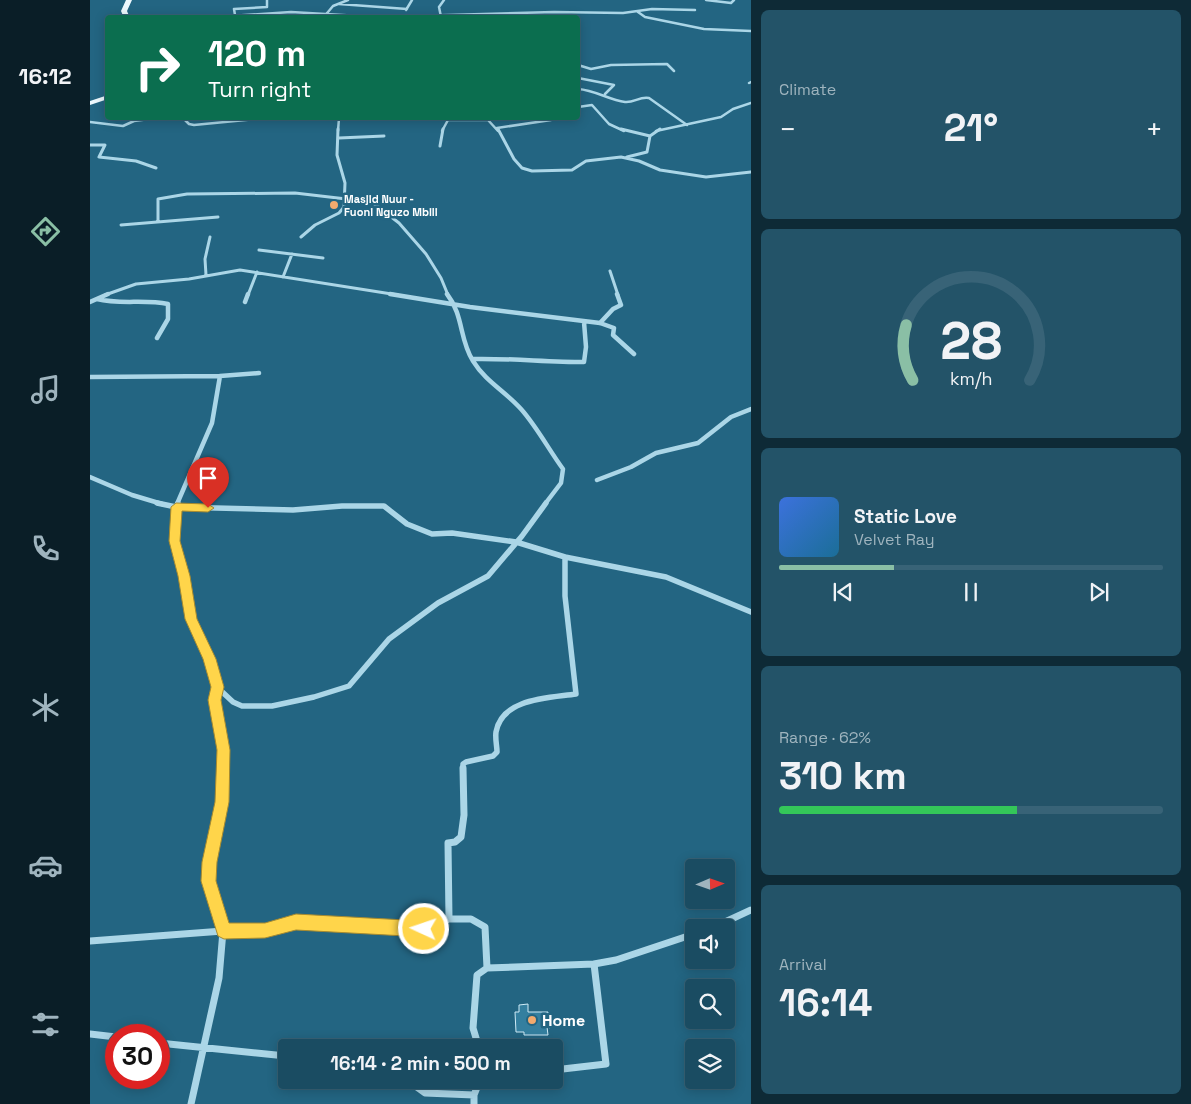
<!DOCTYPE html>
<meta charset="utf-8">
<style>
:root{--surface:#1a4c62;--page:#235368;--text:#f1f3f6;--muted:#9fb4be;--line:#386377;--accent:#8abfa5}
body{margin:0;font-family:"Space Grotesk",sans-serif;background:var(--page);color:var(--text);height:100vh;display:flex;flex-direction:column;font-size:19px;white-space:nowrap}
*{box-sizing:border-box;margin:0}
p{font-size:16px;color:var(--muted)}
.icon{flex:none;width:28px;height:28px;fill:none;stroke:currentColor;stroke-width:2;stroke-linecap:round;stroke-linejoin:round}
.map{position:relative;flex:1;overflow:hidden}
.panel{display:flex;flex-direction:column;gap:10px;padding:10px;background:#0e2a36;width:440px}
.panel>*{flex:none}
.guide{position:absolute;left:15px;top:15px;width:475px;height:105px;border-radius:5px;box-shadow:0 2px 12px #0003,0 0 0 1px var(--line);background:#0b6e4f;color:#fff;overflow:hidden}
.needle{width:32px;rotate:88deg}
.buttons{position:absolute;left:595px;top:859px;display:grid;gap:10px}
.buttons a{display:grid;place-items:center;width:50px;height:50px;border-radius:5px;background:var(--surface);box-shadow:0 2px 12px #0003,0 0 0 1px var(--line);font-size:25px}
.speed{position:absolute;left:15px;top:1024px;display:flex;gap:10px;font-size:25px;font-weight:700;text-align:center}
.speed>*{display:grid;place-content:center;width:65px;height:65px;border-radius:50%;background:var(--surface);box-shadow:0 2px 12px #0003,0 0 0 1px var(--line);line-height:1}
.speed .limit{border:8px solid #d22;background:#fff;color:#111}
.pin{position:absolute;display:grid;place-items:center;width:42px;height:42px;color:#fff;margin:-51px -21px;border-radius:50% 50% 50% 0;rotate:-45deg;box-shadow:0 0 5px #0007}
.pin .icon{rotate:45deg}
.me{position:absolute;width:55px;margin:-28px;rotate:273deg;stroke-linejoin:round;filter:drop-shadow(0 0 4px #0008)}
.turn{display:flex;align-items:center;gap:18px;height:105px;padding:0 20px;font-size:22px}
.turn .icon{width:65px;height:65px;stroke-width:2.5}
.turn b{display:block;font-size:35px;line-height:42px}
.big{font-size:38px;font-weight:800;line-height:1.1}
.panel .widget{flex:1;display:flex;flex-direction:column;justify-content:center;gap:8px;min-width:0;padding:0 18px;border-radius:8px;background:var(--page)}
.panel .dial{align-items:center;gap:0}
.dial svg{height:130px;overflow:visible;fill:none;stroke:var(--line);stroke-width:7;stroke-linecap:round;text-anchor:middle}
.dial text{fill:var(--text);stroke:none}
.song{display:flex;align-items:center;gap:15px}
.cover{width:60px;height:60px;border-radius:8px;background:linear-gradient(135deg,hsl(220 70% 55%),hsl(200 70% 35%))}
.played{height:5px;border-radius:2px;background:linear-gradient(90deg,var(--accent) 30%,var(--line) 30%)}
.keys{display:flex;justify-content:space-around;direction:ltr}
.heat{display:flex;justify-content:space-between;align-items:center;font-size:28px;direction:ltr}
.charge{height:8px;border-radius:4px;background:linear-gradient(90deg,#34c759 62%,var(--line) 0)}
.trip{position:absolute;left:188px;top:1039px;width:285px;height:50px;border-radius:5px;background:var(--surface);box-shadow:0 2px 12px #0003,0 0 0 1px var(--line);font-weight:800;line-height:50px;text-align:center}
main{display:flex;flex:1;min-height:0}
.tab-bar{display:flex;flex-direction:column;width:90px;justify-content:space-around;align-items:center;background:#0a1e27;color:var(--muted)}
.tab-bar .icon{width:35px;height:35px}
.tab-bar .active{color:var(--accent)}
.tab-bar b{font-size:22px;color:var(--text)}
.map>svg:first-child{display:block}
</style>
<main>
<nav class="tab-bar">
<b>16:12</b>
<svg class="icon active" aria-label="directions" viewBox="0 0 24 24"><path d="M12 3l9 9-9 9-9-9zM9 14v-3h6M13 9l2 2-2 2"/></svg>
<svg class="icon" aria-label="music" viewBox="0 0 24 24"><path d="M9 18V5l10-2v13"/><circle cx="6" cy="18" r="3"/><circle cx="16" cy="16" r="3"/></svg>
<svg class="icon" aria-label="phone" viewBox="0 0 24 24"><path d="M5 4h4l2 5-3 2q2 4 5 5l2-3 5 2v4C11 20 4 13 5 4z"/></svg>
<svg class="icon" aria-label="climate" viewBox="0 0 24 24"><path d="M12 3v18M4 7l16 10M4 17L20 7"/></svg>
<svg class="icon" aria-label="car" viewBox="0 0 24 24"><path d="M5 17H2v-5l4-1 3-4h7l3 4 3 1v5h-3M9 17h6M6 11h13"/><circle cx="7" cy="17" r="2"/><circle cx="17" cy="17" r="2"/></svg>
<svg class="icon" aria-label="filters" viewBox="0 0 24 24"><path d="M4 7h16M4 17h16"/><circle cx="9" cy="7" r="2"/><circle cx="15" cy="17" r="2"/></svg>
</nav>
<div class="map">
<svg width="661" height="1104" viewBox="0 0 661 1104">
<rect width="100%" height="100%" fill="#236582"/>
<path fill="#347f9f" stroke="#cfebf6" d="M438,1004V1012H458L460,1028L457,1027L458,1035H434V1032H426L425,1012H429V1005Z"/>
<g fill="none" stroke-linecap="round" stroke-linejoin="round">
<path stroke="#abd6e7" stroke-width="2.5" d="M616,0L641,3L644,0
M249,4L317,9
M316,10L322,0
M548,12L555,17L614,29L661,31
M145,15L144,9L177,7V0
M351,17L349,7L354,0
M110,18L201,12L287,17L464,12L533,13L562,9L605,10
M233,18L243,6L258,0
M488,65L501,69L521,65L577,64L584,71
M488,78L524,85L515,94
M659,83L661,82
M488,89C505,90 519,100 535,102C544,103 550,96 559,98L597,125
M488,107L502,105L519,124L534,131
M93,118L99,124L104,125L175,118
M350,118L358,120H398L408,131
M0,122L33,126L44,121L67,118
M407,128L461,120L462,118
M248,131L249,118
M352,131L358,120
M566,131L631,117L643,109L661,103"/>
<path stroke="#abd6e7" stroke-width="3" d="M408,129L424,159L432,168L442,171L482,170L496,161L531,157L549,161L570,170L616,177L661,172
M531,129L560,136
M249,138L294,136
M0,145H15L9,157L46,161L66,168
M350,146L353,129
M537,157L557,152L560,136L570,129
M68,221V199L97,194L205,193L282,202L309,223L336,254L351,278L358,295
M31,225L128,217
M211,237L225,225L249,213L254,207L255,183L247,155L248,129
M169,250L233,258
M520,271L528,295
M116,275L115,259L120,237
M193,277L202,254
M15,295L46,284L99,279L150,270L308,295
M158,295L167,272"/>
<path stroke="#abd6e7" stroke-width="4.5" d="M300,294L380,307L510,323L524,328L523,335L544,354
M357,294C374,316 369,339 383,361C396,382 415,391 431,409C447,427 459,450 473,469L471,483L455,504
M7,299C30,305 54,299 78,304V319L67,338
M0,302L18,294
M155,302L158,294
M510,323L523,309L531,305L527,294
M382,359C419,358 456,362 494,362L496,347L494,322
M130,376L169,373
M0,377L130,376L122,423L87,504
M0,477L42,495L72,504
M507,480L541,467L566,453L608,443L641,417L661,409"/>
<path stroke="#abd6e7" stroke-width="5.5" d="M67,503L86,507L203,510L252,506H294L317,524L342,534L362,533L426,542L475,557V596L486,694C459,698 412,698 406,732C405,739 407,746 407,752L403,756L376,762L373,764V769
M88,503L85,541L94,576L101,619L119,659L127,687L125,699L134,750L133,769
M475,557L576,577L661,612
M127,687L143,702L152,706H182L224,697L259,686L299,639L348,603L398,576L432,536L456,503"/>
<path stroke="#abd6e7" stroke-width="7" d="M359,919L358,843L365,842L371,837L374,815L373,768
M622,928L661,910
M0,941L133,931L175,930L206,922L333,929L359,919H381L395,927L397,968L504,964L516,1064L464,1070
M504,964L526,960L604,934
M0,1034L26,1037
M69,1043L196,1056
M389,1048L383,1028L387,975L397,968
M317,1080L335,1093L384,1095L390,1080
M384,1095V1104
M101,1104L129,978L133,931L119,881V862L132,802L133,768"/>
<path fill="#edf8fd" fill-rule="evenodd" d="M36,0H42L37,11L40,18H34L31,11Z
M18,95V99L0,105V101Z"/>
</g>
<path fill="#ffd54a" stroke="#a68a30" d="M86,503L118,504L124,508L118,512L92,511L90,541L100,576L107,619L126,659L134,687L131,700L140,750L139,802L127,862L126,881L139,923H175L206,914L334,921L339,924L341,929L339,934L334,937L206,930L175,938L134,939L128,936L111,881L112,862L125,802L127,750L118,700L121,687L113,659L95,619L88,576L79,541L81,507Z"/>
<g fill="#f2aa6e" stroke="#236582" stroke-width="2">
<circle cx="244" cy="205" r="5"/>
<circle cx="442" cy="1020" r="5"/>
</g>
<g text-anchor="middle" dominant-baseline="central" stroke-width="5" stroke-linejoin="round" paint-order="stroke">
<g font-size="11" font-weight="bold" fill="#fff" stroke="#236582" text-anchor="start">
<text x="254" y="199">Masjid Nuur -<tspan x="254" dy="13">Fuoni Nguzo Mbili</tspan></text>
</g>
<g font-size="16" font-weight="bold" fill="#fff" stroke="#236582" text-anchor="start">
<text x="452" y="1020">Home</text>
</g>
</g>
</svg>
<div class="buttons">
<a><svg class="needle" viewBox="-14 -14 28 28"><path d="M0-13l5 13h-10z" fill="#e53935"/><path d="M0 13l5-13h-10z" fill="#9fb4be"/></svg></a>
<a><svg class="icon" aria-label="sound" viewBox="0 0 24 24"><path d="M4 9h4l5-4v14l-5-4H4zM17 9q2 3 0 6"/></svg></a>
<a><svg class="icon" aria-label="search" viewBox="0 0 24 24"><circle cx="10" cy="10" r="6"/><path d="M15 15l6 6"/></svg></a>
<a><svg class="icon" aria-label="layers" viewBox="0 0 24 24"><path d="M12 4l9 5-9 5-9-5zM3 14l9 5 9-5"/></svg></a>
</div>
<div class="speed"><div class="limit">30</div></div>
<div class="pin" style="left:118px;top:508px;background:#d93025"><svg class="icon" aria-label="arrive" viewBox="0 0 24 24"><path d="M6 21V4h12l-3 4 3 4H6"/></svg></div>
<svg class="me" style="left:334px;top:929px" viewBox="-20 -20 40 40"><circle r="17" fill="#ffd54a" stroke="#fff" stroke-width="3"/><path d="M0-11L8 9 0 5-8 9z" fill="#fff"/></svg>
<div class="trip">16:14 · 2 min · 500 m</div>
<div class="guide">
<div class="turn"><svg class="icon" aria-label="right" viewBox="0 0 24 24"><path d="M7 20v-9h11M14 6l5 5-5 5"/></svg><div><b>120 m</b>Turn right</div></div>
</div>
</div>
<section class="panel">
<div class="widget"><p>Climate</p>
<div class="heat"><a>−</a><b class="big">21°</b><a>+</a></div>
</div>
<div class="widget dial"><svg viewBox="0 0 100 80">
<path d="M14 69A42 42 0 1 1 86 69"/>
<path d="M14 69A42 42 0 0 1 10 35" stroke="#8abfa5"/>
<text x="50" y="56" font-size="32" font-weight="700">28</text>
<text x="50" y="72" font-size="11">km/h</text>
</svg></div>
<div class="widget">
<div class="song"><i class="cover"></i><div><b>Static Love</b><p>Velvet Ray</p></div></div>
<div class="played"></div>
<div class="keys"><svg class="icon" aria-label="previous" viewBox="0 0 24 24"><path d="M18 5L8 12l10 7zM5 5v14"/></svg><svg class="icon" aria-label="pause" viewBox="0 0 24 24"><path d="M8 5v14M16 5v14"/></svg><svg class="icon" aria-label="next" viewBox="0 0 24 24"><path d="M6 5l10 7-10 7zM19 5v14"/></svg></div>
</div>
<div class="widget"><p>Range · 62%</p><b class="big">310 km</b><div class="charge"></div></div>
<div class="widget"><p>Arrival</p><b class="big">16:14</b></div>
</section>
</main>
